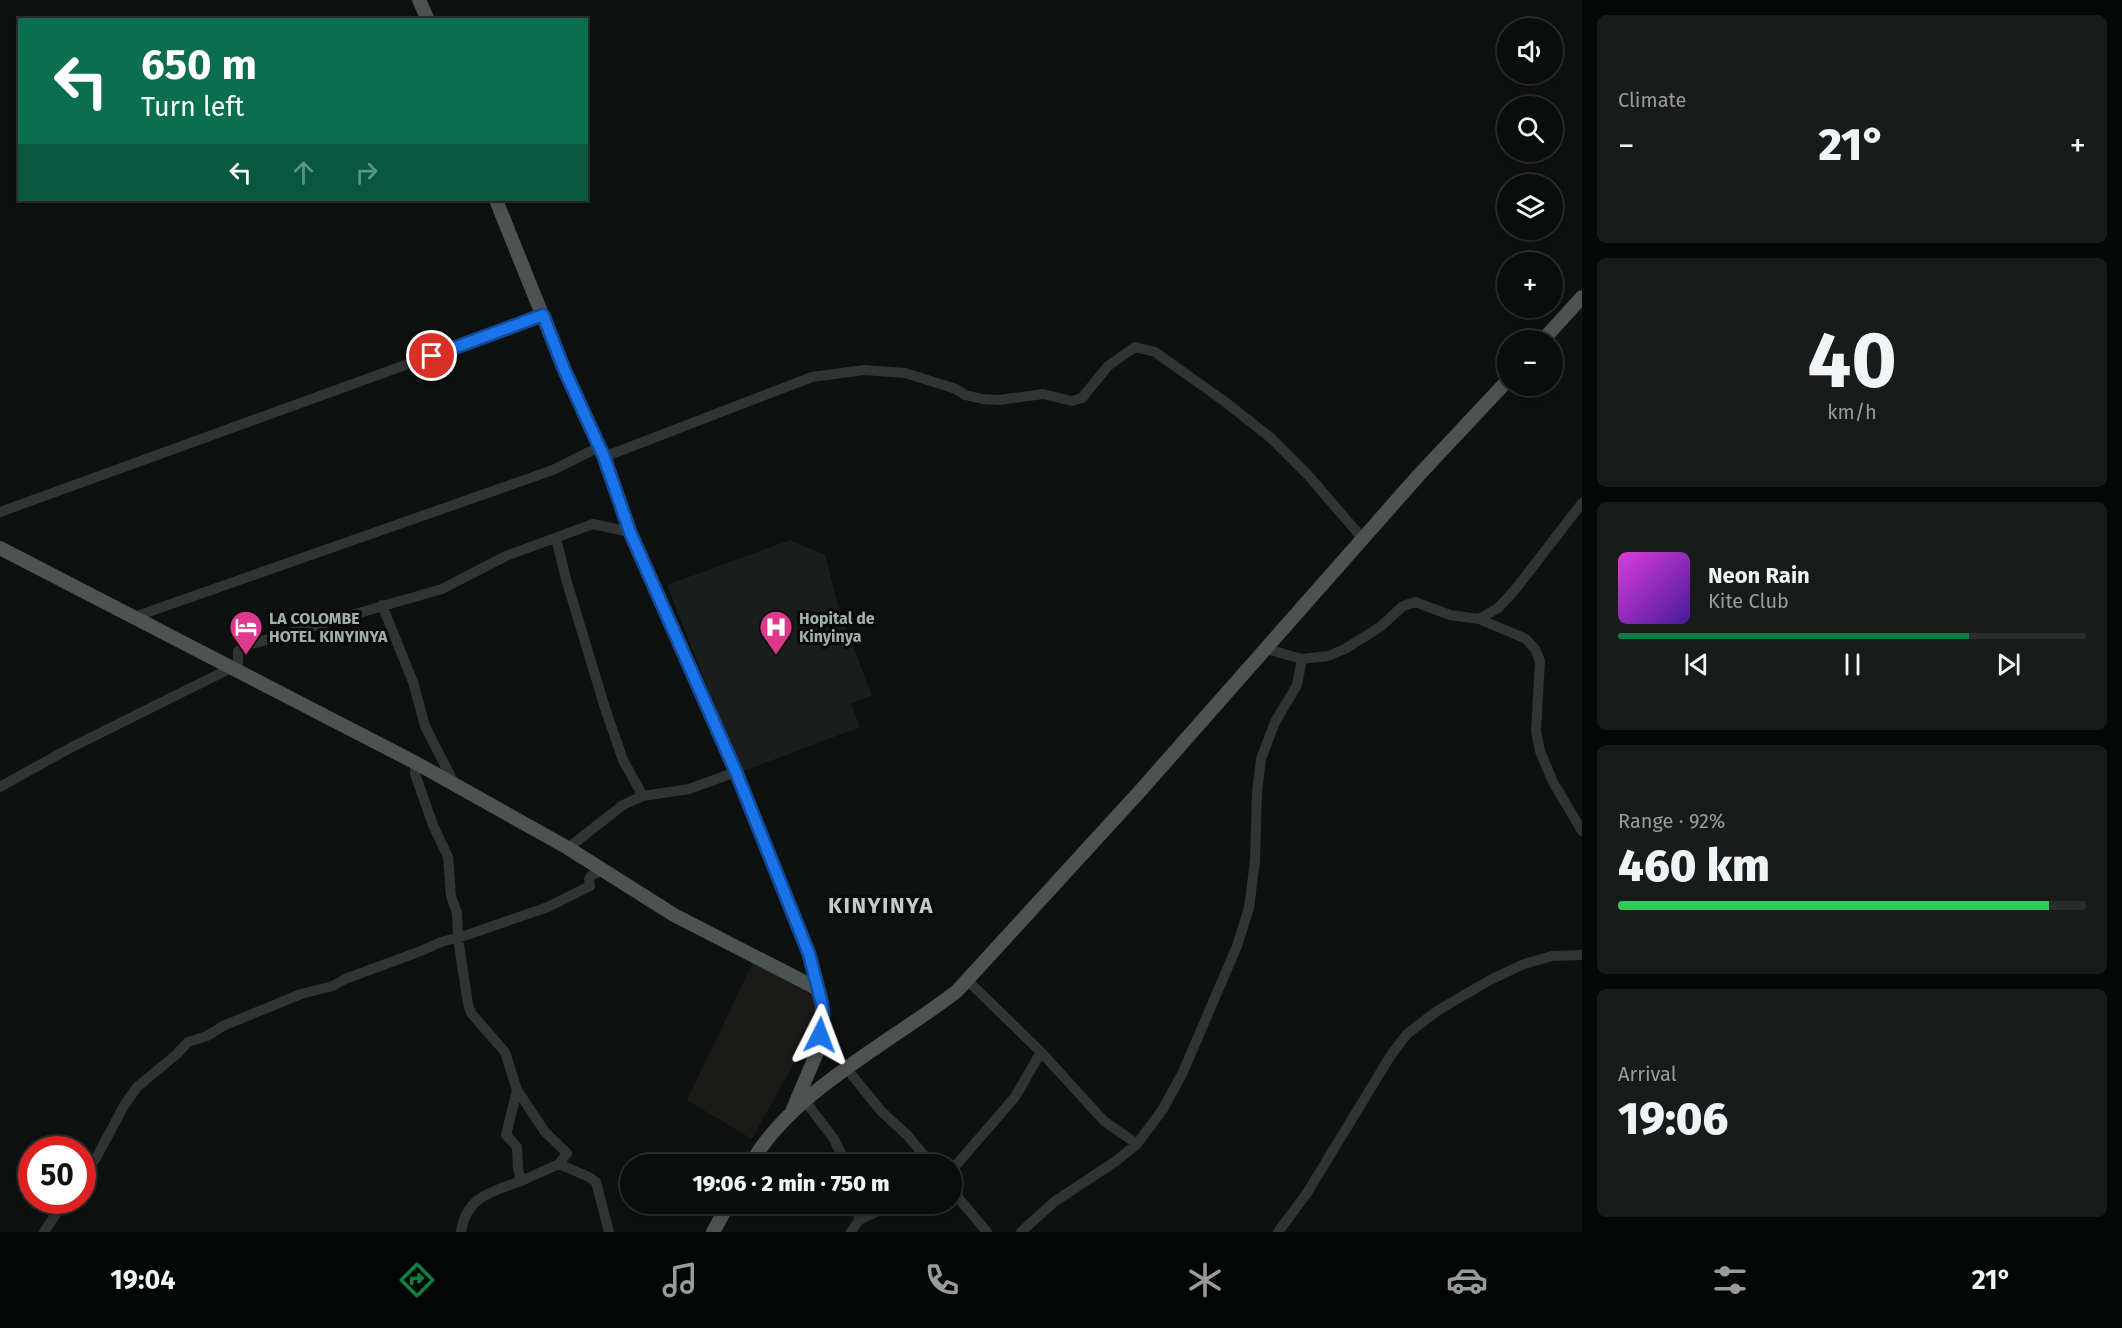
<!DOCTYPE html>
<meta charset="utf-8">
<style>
:root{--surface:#0b0c0c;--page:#191a1a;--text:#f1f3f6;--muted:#9a9b9d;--line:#2b2c2d;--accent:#0b8043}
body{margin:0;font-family:"Fira Sans",sans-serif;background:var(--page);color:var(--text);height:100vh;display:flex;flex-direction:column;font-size:22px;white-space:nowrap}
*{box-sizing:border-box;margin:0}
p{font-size:20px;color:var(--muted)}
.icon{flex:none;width:33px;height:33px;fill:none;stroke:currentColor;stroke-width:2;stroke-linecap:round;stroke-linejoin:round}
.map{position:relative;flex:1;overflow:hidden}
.drawer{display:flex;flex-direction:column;gap:15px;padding:15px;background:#060707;width:540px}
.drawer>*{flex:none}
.hud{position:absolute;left:18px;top:18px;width:570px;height:183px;border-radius:0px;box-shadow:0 3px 9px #0003,0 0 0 2px var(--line);background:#0b6e4f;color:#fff;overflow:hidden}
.controls{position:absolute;left:1497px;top:18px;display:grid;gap:12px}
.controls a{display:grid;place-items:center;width:66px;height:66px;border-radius:50%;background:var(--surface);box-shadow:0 3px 9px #0003,0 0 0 2px var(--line);font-size:30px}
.speed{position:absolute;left:18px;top:1136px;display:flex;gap:12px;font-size:30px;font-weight:700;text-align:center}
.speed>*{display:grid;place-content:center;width:78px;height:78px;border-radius:50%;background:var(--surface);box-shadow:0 3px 9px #0003,0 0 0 2px var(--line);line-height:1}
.speed .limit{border:9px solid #d22;background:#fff;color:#111}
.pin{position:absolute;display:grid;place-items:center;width:51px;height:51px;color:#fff;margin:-26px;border:3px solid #fff;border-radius:50%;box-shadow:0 2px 6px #0007}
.me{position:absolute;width:66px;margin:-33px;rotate:3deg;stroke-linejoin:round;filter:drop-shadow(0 0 4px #0008)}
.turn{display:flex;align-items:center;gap:21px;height:126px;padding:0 24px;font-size:27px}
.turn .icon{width:78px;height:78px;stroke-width:2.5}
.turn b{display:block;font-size:42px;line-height:51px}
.lanes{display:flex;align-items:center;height:57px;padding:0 24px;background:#0003;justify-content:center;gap:30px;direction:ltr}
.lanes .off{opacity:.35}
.big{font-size:45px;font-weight:800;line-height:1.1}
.drawer .tile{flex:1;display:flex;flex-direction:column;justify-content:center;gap:9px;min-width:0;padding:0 21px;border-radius:9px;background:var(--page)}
.drawer .dial{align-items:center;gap:0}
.dial b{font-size:78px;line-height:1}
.song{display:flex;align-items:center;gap:18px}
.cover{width:72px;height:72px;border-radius:9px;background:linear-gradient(135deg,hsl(300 70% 55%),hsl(260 70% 35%))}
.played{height:6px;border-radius:3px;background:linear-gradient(90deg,var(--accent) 75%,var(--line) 75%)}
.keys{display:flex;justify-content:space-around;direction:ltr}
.heat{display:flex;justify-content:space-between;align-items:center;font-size:33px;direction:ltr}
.charge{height:9px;border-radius:4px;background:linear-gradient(90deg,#34c759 92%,var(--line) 0)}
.trip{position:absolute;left:620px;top:1154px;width:342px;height:60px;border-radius:30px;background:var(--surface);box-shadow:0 3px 9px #0003,0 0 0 2px var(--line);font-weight:800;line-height:60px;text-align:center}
.menu{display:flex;height:96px;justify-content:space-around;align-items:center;background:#040505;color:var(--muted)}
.menu .icon{width:42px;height:42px}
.menu .on{color:var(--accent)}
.menu b{font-size:27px;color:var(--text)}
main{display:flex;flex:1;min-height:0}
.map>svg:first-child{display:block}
</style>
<main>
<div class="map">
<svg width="1582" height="1232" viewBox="0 0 1582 1232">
<rect width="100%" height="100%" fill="#0f1010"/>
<path fill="#1b1d1d" d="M790,540L825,555L841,616L872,695L851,704L860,727L741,772L667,585Z"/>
<path fill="#1a1a16" d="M753,962L814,993L820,1016L752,1139L687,1100Z"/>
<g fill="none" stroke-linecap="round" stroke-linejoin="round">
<path stroke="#303533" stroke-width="10" d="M604,457L812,377L864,370L905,373L956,389L965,395L982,399L999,400L1043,394L1072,401L1082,398L1108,366L1135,347L1155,352L1224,401L1271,438L1308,475L1363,539
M0,512L543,315
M556,538L566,579L605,708L623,760L643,796
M382,605L413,682L425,726L454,783
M134,617L553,470L599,447
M1479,619L1498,608L1514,591L1582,503
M1267,649L1302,659L1328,656L1345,649L1380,627L1403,606L1415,602L1450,615L1479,619L1526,639L1535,649L1540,661L1536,731L1540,751L1553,782L1582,831
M238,672V651L248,645L442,589L506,556L593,524L630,532
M416,763L415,774L433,825L448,857L451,896L457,913L458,938L468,1004L471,1013L505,1052L517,1090L506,1135L517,1147L518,1168L521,1181C492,1192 466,1196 461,1232
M0,787L70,748L231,668
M568,848L623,805L643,796L689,789L736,772
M967,980L1041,1052L1104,1121L1137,1144
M847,1069L881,1111L908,1136L931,1164
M517,1090L545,1132L567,1153L559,1164L521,1181
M805,1101L834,1139L846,1164
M559,1164L589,1177L596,1182L609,1232
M951,1171L1015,1097L1041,1052
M82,1177L96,1158L125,1104L137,1087L177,1054L188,1042L207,1036L223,1026L301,994L333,986L345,979L421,951L441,942L467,935L548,907L590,886L589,879L592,875L604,870
M951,1189L987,1232
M859,1203V1220
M44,1232L65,1200
M851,1232L859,1220L896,1203
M1021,1232L1054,1202L1116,1161L1137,1144L1163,1109L1183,1072L1237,946L1249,908L1255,861L1257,792L1261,759L1275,722L1297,685L1302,659
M1278,1232L1307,1193L1391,1055L1407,1034L1437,1011L1490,980L1524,964L1552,956L1582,955"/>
<path stroke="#4d5351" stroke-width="14" d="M419,0L428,20
M496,200L564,369L604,457L630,532L736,772L809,954L822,1004V1026L818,1050L793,1109
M1543,340L1582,297
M0,548L416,763L568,848L674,915L818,989
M751,1164C789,1093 893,1041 957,991L1141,790L1418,476L1508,380
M713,1232L729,1203"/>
</g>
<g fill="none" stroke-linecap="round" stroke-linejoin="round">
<g stroke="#114b97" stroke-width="15">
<path id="route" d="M432,356L543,315L564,369L604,457L630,532L736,772L809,954L822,1004L823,1015L820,1035"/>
</g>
<use href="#route" stroke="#1a73e8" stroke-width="10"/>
</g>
<defs>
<g id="hotel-pin" transform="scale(1.725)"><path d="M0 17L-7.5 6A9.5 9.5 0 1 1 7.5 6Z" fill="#de398d" stroke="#0a0b0b"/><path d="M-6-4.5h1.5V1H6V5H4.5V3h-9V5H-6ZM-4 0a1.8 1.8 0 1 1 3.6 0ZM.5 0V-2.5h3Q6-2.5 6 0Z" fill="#fff"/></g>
<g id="hospital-pin" transform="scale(1.725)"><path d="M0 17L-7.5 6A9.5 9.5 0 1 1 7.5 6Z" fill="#de398d" stroke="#0a0b0b"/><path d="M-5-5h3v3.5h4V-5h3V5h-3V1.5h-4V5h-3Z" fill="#fff"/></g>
</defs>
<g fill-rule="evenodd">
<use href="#hotel-pin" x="246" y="627"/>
<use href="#hospital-pin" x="776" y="627"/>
</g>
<g text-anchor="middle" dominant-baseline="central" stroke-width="6" stroke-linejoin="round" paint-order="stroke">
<g font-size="16" font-weight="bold" fill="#a1b0a9" stroke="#0a0b0b" text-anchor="start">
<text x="269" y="618">LA COLOMBE<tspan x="269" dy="18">HOTEL KINYINYA</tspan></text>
<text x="799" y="618">Hopital de<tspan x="799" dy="18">Kinyinya</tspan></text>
</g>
<g font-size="22" font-weight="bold" letter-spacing="1.5" fill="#c2ccc8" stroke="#0a0b0b">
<text x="881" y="905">KINYINYA</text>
</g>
</g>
</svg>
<div class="controls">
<a><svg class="icon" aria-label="sound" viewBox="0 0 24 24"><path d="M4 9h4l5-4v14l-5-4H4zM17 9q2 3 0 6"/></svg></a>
<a><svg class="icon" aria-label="search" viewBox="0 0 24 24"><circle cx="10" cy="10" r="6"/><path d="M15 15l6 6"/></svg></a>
<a><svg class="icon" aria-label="layers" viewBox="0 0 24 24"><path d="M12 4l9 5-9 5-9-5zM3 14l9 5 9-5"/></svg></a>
<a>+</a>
<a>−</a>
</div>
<div class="speed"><div class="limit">50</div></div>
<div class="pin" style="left:432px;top:356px;background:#d93025"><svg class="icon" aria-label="arrive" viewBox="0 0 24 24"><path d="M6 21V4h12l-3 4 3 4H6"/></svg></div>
<svg class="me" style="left:820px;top:1035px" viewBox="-20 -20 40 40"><path d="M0-17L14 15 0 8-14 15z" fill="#1a73e8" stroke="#fff" stroke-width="4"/></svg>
<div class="trip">19:06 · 2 min · 750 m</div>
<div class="hud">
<div class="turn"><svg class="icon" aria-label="left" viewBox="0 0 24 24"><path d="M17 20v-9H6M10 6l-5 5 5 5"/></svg><div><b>650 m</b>Turn left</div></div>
<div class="lanes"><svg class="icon" aria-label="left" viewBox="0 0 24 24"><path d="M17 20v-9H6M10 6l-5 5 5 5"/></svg><svg class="icon off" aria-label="ahead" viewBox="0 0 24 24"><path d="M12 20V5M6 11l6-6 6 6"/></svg><svg class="icon off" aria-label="right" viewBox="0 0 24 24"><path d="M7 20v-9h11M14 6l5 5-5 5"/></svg></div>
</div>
</div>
<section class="drawer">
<div class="tile"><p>Climate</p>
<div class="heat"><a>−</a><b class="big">21°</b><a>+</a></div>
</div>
<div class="tile dial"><b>40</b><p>km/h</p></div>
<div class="tile">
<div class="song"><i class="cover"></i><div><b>Neon Rain</b><p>Kite Club</p></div></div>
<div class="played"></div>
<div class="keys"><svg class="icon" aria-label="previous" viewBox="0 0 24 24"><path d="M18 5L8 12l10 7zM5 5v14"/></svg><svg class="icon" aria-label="pause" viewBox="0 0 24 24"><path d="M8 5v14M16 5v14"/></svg><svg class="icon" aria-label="next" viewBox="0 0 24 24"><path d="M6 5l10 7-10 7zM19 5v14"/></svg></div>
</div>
<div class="tile"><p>Range · 92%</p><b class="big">460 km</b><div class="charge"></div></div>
<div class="tile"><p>Arrival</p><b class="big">19:06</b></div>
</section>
</main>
<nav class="menu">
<b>19:04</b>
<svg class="icon on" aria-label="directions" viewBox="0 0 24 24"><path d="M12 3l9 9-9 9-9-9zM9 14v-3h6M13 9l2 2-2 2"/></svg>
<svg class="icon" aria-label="music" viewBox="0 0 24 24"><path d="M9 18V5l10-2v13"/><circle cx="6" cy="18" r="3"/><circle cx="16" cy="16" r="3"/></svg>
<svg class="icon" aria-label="phone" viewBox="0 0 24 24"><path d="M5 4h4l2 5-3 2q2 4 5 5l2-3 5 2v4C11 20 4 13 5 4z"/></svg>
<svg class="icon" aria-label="climate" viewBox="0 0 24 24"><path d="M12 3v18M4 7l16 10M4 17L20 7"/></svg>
<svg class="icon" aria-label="car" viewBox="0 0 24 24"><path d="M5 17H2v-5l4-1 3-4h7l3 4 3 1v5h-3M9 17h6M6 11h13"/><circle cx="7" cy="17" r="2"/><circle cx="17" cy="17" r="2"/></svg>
<svg class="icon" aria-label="filters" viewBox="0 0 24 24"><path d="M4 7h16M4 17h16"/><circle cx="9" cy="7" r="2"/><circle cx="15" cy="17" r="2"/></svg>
<b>21°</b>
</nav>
